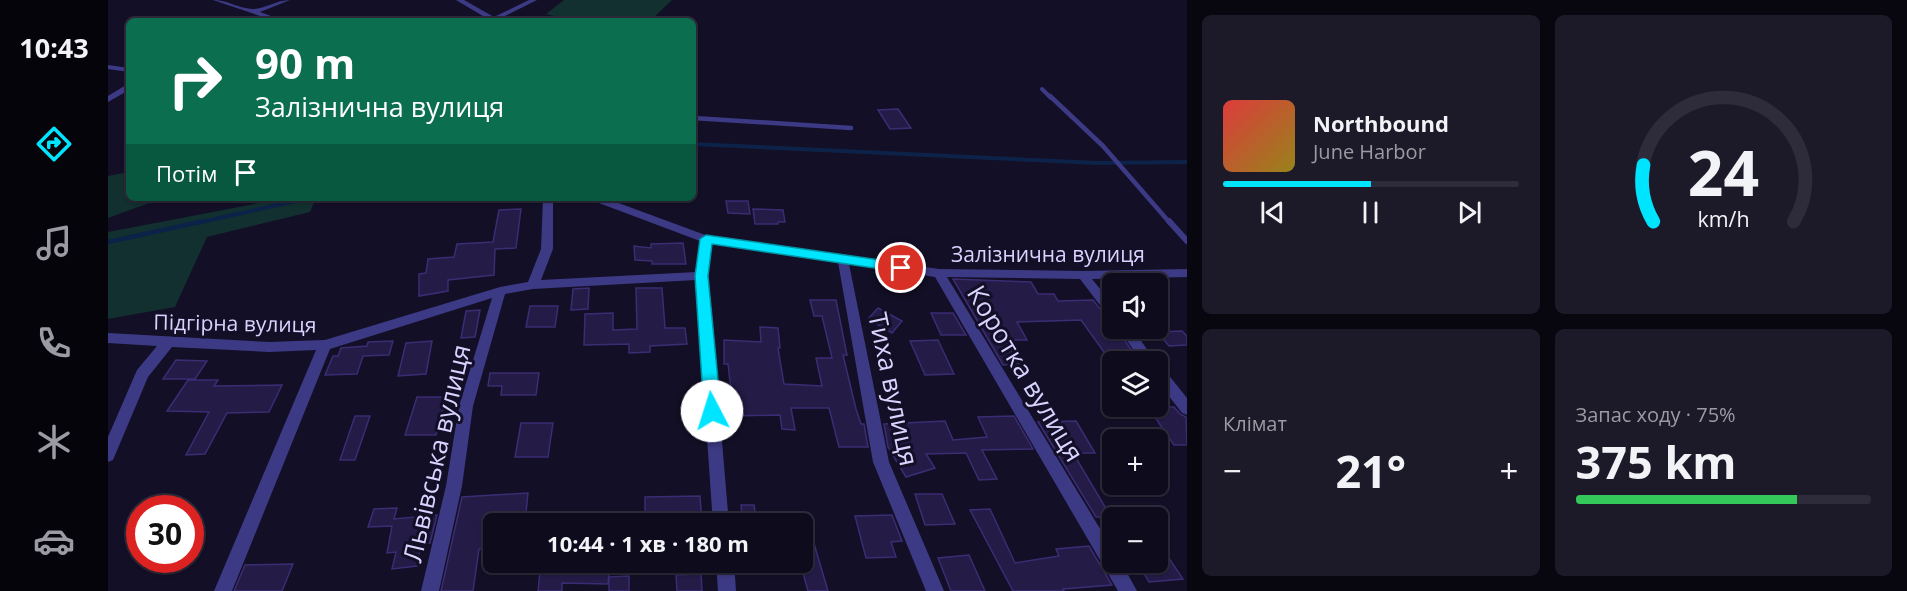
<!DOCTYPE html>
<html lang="uk">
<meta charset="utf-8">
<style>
:root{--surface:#0e0b1c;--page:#1c1929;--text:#f1f3f6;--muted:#9b9ba3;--line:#2e2b3b;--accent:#00e5ff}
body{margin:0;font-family:"Open Sans",sans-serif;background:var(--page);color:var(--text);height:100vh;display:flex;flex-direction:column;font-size:22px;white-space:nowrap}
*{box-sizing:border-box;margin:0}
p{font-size:20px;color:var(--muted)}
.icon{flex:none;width:33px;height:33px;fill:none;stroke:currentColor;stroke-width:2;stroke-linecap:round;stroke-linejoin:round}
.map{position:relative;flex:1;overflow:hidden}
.sheet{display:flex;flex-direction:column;gap:15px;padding:15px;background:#08060f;width:720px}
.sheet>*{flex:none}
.hud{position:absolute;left:18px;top:18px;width:570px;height:183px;border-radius:9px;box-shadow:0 2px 4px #0004,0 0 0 2px var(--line);background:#0b6e4f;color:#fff;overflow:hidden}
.controls{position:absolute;left:994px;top:273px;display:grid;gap:12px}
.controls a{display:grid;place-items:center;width:66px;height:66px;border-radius:9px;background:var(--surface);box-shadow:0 2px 4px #0004,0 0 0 2px var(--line);font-size:30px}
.speed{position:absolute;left:18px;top:495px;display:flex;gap:12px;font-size:30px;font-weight:700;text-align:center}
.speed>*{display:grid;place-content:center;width:78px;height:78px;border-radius:50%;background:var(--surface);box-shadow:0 2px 4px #0004,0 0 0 2px var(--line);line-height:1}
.speed .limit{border:9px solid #d22;background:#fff;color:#111}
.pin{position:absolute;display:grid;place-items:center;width:51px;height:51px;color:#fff;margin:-26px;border:3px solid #fff;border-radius:50%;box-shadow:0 2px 6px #0007}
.me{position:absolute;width:66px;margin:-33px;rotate:355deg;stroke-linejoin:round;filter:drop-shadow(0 0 4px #0008)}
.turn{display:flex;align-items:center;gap:21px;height:126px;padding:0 30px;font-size:27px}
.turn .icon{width:78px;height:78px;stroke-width:2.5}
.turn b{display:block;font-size:42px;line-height:51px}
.then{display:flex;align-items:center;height:57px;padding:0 30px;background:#0003;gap:12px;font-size:22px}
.big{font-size:45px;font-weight:700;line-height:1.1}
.sheet .card{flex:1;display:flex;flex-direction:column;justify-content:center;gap:9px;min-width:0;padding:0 21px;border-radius:9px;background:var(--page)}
.sheet .dial{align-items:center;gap:0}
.dial svg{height:156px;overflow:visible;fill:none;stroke:var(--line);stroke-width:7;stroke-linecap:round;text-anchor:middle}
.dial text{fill:var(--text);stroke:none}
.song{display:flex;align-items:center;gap:18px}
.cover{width:72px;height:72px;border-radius:9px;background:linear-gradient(135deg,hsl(0 70% 55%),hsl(50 70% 35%))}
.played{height:6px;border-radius:3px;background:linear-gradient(90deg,var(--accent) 50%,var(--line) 50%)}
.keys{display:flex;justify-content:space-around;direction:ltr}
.heat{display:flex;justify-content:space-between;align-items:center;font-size:33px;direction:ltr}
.charge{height:9px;border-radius:4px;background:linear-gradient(90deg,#34c759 75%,var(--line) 0)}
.sheet .tiles{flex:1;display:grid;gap:15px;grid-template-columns:repeat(2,1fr)}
.trip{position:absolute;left:375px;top:513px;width:330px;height:60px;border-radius:9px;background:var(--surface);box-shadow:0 2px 4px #0004,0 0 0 2px var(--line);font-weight:700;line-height:60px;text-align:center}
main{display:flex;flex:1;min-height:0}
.tab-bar{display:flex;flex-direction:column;width:108px;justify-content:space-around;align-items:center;background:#06040b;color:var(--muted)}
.tab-bar .icon{width:42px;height:42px}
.tab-bar .on{color:var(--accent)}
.tab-bar b{font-size:27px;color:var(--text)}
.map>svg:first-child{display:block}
</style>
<main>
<nav class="tab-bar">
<b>10:43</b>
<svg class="icon on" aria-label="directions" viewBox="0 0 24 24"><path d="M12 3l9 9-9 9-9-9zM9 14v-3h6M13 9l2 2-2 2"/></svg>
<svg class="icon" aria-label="music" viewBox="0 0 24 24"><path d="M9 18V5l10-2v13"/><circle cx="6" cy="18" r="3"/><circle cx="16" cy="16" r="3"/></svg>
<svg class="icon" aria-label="phone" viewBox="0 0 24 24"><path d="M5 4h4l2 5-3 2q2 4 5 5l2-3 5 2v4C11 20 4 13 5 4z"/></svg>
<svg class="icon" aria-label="climate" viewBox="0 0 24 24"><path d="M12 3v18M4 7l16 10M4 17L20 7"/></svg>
<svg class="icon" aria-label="car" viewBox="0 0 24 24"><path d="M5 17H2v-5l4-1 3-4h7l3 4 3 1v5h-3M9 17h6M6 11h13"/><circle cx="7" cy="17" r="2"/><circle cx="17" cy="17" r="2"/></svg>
</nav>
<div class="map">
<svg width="1079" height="591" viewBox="0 0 1079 591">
<rect width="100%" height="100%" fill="#130f26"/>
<path fill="#12302f" d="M456,0H564L542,21H466L438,14Z
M21,172V198H55L0,218V176Z
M178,198H208L202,212L99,237L67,307L0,319V232Z"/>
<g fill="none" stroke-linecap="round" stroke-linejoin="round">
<path stroke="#0c2248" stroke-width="4" d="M585,144L990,163L1079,162
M89,223L201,198"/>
<path stroke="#0c2248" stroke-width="4.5" d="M0,242L96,221"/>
</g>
<path fill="#241b47" stroke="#3b2d73" stroke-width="1.5" d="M790,109L803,128L782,129L770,110Z
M618,201H640L642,214L620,213Z
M413,209L408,248L387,249L386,275L340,280V291L311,296V274L318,273L320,259L346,257L349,244L385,242L391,210Z
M645,209L675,210L677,222H670V224H647Z
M575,243L578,264H544V261L527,260L526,246L543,248V244Z
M845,279L923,282L930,294H946L950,301L985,300L999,318L1005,321V328H1008L1029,358L1001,359L973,320L909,322L919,340H897L911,364L895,365Z
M481,288L480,309L463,310L465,289Z
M528,288H554L557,328H577L579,344L542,346V352L521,353V344L476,345L477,314L505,313V330L529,329Z
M702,300H728L739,355H735L748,409L753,424H756L760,447H731L721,408H683L687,430L674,429L672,415L626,416L620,364H616V340L653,342L652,327L670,328L672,348H670L676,384L714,386L708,358H724L714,316H706Z
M422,306H450L447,327H418Z
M770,308L794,321L784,333L760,319Z
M372,310L367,337L353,338L358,311Z
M823,313H845L858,335H833Z
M1074,331L1079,336V345L1061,346L1049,332Z
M830,340L846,374L817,375L802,341Z
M285,341L281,355L255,356L249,374L217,375L225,356H230L233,348L259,346L260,342Z
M324,341L318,374L290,376L298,343Z
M68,360L99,361L87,379H55Z
M382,373H431L428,395H393L394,386H380Z
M80,380H110L106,386L174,385L161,412L119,413L97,454L78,455L101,412L59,411Z
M309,397H338L328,435H297Z
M1040,407H1066L1072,414L1078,417L1079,445H1066Z
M247,416H262L247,460H232Z
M906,416L925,449L874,450L889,479L871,480L858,453L818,454L827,468L798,477L780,447L776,424L837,421L845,440L879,437L870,417Z
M968,421L987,453H965L1003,517H988L930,422Z
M413,423H445L440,457H407Z
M420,493L418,513L380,514L375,548L371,549L365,591H333L354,497Z
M807,494H834L847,524L817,525Z
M592,496L594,524H550L549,515H537V497Z
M633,505H646L649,524H635Z
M289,508L286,519L329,515L322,543L313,544L309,566L284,569L288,552L279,553L284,526L260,527L266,509Z
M882,509L907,563L951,556L948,549L981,546L1004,585L955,589L956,591H905L862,510Z
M784,515L794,541L783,542L788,557L758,558L747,516Z
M705,540L720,591H700L692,562H694V541Z
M1050,542L1075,579L1041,582L1029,562H1050Z
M861,555L877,591H843L830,558Z
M433,562H502L500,584L454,583V591H430Z
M185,564L174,591H126L137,565Z
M593,574L594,591H569L568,575Z
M521,576V591H501V577Z"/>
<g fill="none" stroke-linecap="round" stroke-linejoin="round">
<path stroke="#3d3a85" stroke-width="4" d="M934,89L943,98"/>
<path stroke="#3d3a85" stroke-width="4.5" d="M942,96L995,146L1062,223
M585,118L743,128"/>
<path stroke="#3d3a85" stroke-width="6" d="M1061,221L1079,241"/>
<path fill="#3d3a85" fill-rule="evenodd" d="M105,0C119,0 130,8 144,9C154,10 169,0 182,0L152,12L177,21H167Z
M348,0H356L386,17L421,0H429L387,21H379L380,19Z
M0,65L21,68V72L0,69Z
M18,85H21V90L0,102V96Z
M435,198H445V249L433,280L589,272L592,241L483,200L482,198H497L600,236L831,269L975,271L1079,269V277L984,279L1005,305V319L1001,317L972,279L839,277L1005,550V562H1013L1029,591H1010L827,277L741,264L781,462L836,591H818L765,462L730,262L603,243L600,276L621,524H605L588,280L425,289L397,294L365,406L354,486L331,591H313L338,486L351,406L384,298L222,349L124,591H106L208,350L161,352L64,347L40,377L5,460L0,462V437L29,370L49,346L0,343V333L161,342L217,340L392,287L420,282L433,249Z
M1010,328H1024L1048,362H1034Z
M1050,366L1055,368L1079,398V415L1074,413L1050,382Z
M608,562H626L628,591H610Z"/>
</g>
<path fill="#00e5ff" stroke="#0095a6" stroke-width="1.5" d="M598,235L793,263L799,268L793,272L604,244L600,276L613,411L610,416L604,418L599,416L596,411L587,276L592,239Z"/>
<g text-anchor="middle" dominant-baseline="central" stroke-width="6" stroke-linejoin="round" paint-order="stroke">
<g font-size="21" fill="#d9d4ff" stroke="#130f26">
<text x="940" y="254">Залізнична вулиця</text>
<text transform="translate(127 323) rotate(1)">Підгірна вулиця</text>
</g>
<g font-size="26" fill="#d9d4ff" stroke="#130f26">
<text transform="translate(918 373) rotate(59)">Коротка вулиця</text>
<text transform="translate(786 389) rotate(78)">Тиха вулиця</text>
<text transform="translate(328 453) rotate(-77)">Львівська вулиця</text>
</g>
</g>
</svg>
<div class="controls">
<a><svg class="icon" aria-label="sound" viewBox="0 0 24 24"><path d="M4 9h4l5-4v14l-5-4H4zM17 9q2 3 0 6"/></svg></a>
<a><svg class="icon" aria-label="layers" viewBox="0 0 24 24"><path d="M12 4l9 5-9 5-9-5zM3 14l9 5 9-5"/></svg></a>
<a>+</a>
<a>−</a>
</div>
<div class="speed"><div class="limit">30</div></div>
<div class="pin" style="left:793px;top:268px;background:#d93025"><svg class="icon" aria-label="arrive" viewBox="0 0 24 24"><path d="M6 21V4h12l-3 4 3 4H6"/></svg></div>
<svg class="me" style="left:604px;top:411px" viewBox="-20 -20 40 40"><circle r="19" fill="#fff"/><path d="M0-13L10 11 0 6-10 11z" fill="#00e5ff"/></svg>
<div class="trip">10:44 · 1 хв · 180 m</div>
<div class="hud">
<div class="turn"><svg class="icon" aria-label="right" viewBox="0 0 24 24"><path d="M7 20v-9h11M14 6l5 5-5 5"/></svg><div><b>90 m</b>Залізнична вулиця</div></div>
<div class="then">Потім<svg class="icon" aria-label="arrive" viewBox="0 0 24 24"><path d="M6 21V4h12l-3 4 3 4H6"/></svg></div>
</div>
</div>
<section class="sheet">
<div class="tiles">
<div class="card">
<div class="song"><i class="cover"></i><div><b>Northbound</b><p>June Harbor</p></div></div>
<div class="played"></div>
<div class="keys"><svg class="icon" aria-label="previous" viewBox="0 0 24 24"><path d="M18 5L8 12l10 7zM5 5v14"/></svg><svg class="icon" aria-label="pause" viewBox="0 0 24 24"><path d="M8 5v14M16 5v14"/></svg><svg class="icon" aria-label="next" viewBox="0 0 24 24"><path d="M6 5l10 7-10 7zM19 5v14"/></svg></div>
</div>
<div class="card dial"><svg viewBox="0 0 100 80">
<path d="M14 69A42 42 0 1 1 86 69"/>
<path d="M14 69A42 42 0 0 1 9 40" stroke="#00e5ff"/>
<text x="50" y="56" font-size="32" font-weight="700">24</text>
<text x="50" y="72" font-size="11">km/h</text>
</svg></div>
<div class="card"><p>Клімат</p>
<div class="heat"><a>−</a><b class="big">21°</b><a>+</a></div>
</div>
<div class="card"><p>Запас ходу · 75%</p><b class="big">375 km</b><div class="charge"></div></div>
</div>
</section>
</main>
